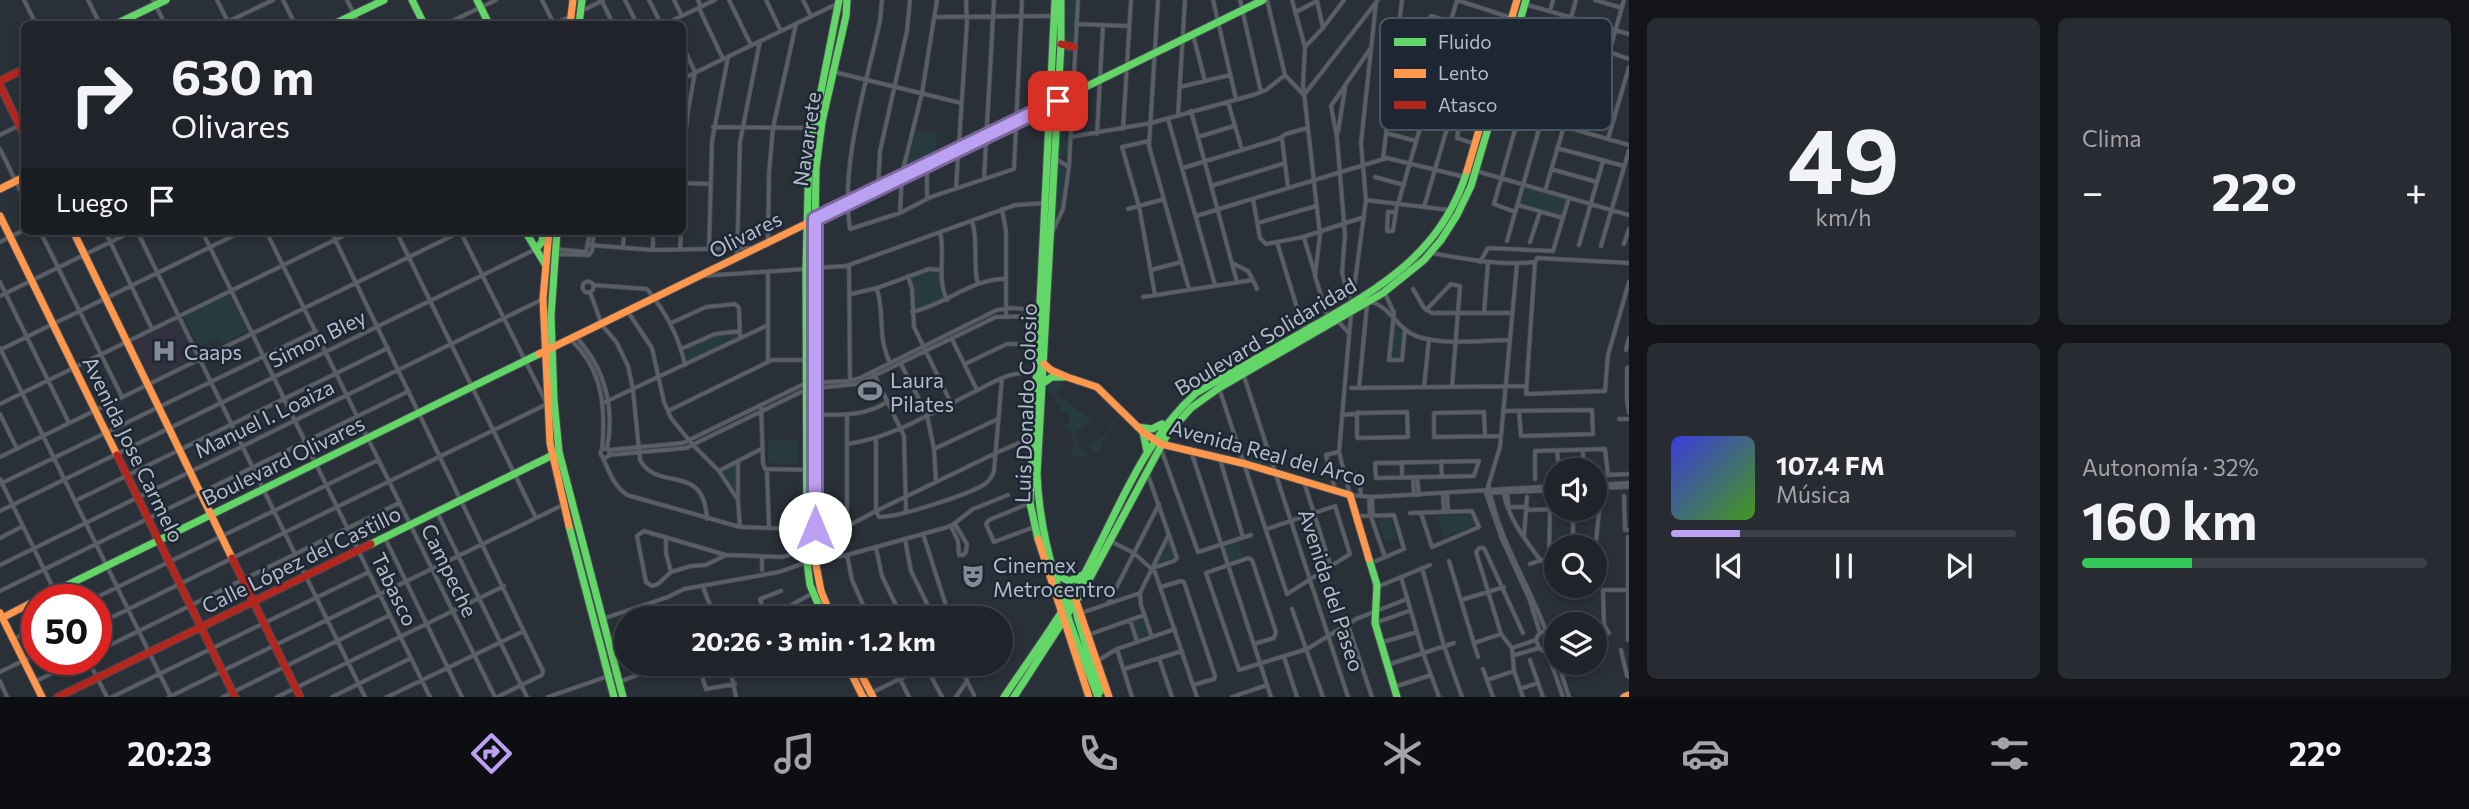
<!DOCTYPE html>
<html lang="es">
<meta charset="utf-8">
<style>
:root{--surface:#20242a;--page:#282c32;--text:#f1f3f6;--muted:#a2a4a8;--line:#3d4147;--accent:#bca0f2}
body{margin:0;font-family:Commissioner,sans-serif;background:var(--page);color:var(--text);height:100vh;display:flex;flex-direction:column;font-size:26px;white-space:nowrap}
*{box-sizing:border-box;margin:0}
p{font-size:23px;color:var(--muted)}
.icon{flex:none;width:38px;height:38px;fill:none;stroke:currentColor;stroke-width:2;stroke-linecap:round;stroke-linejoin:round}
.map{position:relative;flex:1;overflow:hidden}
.panel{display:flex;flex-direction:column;gap:18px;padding:18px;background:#121417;width:840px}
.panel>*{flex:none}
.hud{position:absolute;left:21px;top:21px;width:665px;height:214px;border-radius:10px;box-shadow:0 4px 10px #0003,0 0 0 2px var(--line);background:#20242a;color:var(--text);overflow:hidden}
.tools{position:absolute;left:1544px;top:458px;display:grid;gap:14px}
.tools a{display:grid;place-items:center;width:63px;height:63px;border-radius:50%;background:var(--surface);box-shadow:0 4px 10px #0003,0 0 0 2px var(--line);font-size:35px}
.speed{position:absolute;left:21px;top:584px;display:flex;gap:14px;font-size:35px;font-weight:700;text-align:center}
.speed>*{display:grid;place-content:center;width:91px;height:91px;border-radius:50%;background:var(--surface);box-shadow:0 4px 10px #0003,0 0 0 2px var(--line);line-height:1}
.speed .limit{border:10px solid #d22;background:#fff;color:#111}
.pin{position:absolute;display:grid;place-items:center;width:60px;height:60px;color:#fff;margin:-30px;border-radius:14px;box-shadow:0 4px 10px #0006}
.me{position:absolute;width:77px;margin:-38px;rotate:0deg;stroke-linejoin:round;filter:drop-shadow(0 0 5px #0008)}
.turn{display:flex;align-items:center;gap:24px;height:147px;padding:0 35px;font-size:32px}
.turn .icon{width:91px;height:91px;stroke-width:2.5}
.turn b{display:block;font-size:49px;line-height:60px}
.then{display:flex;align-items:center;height:66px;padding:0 35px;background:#0003;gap:14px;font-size:26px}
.big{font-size:52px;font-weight:700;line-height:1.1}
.panel .card{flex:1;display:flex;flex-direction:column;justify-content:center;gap:10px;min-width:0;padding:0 24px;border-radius:10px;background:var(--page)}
.panel .dial{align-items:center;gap:0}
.dial b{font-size:91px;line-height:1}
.song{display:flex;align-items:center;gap:21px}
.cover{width:84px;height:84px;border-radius:10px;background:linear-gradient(135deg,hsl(240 70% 55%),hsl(100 70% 35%))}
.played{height:7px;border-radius:4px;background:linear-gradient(90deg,var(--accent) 20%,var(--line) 20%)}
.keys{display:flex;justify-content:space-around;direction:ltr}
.heat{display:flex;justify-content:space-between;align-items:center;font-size:38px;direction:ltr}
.charge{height:10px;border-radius:5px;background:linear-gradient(90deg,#34c759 32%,var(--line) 0)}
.panel .tiles{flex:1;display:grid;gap:18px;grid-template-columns:repeat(2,1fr)}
.trip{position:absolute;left:614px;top:606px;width:399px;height:70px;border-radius:35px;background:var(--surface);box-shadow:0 4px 10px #0003,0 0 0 2px var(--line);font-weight:700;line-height:70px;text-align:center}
.tabs{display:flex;height:112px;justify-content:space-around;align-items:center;background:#0d0e11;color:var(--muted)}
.tabs .icon{width:49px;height:49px}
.tabs .active{color:var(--accent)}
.tabs b{font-size:32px;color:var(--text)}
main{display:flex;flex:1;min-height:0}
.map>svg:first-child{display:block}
</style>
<main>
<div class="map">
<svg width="1629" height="697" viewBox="0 0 1629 697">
<rect width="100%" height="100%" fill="#2a3038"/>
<path fill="#31303e" d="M178,318L198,359L149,383L129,342Z"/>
<path fill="#273a3e" d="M1067,0H1075L1073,42L1069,44L1066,41Z
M1065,48L1071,50L1069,92L1062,95Z
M1067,100V155L1061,157L1059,155L1063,104Z
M916,130L937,132L936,154L906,170Z
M1058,163L1066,171L1061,209L1053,225Z
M1524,187L1566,199L1561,216L1520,205Z
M930,270H939L940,289L944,298L929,306L915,308L914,291L911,277Z
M229,295L247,331L221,344L217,337L198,347L184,317Z
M1394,324L1402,333L1399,359L1391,358Z
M737,333L739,336L689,360H686V349L712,336Z
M1057,382L1063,383L1057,393L1058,397L1064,400L1067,399L1072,407L1092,419L1089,424L1076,431L1075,436L1084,452L1090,456L1070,455V452L1073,451V437L1069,428H1065V424H1069V413H1060V405L1056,404L1055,395L1047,391L1050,384Z
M1118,414L1121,417L1119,420H1116L1101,445L1103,447L1099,451L1094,452L1086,444L1089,445L1103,437Z
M768,440H798V464L768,463Z
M1263,446L1271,469L1247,463L1243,453Z
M737,463V494L722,470Z
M1471,515L1475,525L1444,537L1436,516Z
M1377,517L1390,518L1397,538L1385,542Z
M1169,534L1176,557L1153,565Z
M1238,541L1243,557L1230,562L1224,545Z
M1144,618L1149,634L1139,638L1133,621Z"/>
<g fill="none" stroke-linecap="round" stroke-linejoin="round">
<g stroke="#484c53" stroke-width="5">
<path id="street" d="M24,0L36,24
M88,0L100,24
M153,0L165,24
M217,0L229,24
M283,0L295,24
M347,0L359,24
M542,0L554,24
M625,0L637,24
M649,0L661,24
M674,0L682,16
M698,0L701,7
M729,0L751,45
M766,0L781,31
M803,0L811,16
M882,0L880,21C866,85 840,165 850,229L900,213L931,197L1014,169L1022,0
M1158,0L1149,146L1189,289
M1213,0L1236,99
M1240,0L1261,92
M1267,0L1285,75L1303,94
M1292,0L1305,47L1303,84L1320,235L1315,276L1328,318
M1595,0L1622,8
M602,1L613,24
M1317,1L1323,28
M1524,4L1629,34
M699,8L723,59
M586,9L603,0
M1550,11L1553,0
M1296,12L1317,1
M1431,16L1450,22
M936,17L1053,16
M223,24L273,0
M446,24L496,0
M554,24L569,17
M665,24L715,0
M1076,24L1129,26
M1518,26L1565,40
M1193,35L1205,81
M682,44L695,72L688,111L682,163
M1305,47L1323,28L1344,0
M1609,52L1629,59
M1394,66L1435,78
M826,70L961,103
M1555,75L1598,89
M682,79L845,0
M1576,82L1593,24
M1434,83L1487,100
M1180,87L1230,75
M1391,88L1429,99
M1304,95L1378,0
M1548,98L1592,111
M1228,102L1242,150
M1496,105L1503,109L1629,145
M1191,111L1237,282
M1389,111L1422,121
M1178,115L1185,0
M1424,117L1448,125L1424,207
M1168,119L1215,285
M713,127L821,128
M1123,129L1131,0
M1338,132L1345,88
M1386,133L1416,141
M1586,133L1624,0
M1097,134L1103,25
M0,135L24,123
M1070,137L1151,123L1253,95L1266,90L1285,75
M1198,137L1234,126
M1282,138L1288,188
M1608,139L1629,67
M1149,141L1122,147L1139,206L1155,295
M1475,144L1457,138L1460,119L1437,111L1440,97L1469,104L1468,120L1475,121L1480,112L1484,111
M1557,148L1624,166
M0,149L24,198
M1056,159L1069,167
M1383,159L1402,0
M1183,168L1278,139L1286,134L1307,128
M1551,169L1597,182
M1476,171L1629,215
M1375,177L1404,185
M984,178L994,0
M682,183L710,184
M1211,186L1285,163
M878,188L880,151L907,31L910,0
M956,188L967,22L966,0
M1545,191L1564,126
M927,199V166
M1253,199L1260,238L1266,244L1303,237L1364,217
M1366,200L1449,210
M1398,204L1457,0L1512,18
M1518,205L1563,218
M1002,209L1006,231V315
M1128,209L1164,199
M1396,212H1388L1387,231H1393L1397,204
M1515,212L1494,204L1542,34
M900,213L902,174L922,93L937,0
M1196,216L1387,158L1465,177
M972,221C979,242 972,263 978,284
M1258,223L1316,206
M40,231L122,397
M105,231L152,329
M137,231L365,697
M202,231L430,697
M266,231L495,697
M331,231L543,671L542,675L497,697
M396,231L536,518
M940,232C946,255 936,277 947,300
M1052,233L1063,209L1069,167L1078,0
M1304,238L1315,274
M768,241L769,173L773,128L796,24
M1507,241L1576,0
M0,242L24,230
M1277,242L1304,331
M1530,242L1540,212
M1624,244L1629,229
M589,245L653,250L754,248
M1579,245L1603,161
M1601,246L1629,150
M623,247L624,231
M555,249L586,252L590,231
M709,249L712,141L728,57
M653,250V231
M680,250L681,231
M1431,253C1466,259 1499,266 1535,262L1537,258L1629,263
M554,254L589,255L592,251L594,231
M737,258L740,142L760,41
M1480,262L1488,248L1553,251L1569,198
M1535,262L1526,394L1605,391L1608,355L1629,282
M1232,263L1248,271L1253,280
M1517,264L1500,447L1486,493L1502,539L1529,598L1540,633
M849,265L850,383
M814,268L846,266L1015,205L1045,203
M1151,270L1181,262
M768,272V361
M702,276L806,269
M908,276L912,289L914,327L951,403
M582.5 287a5.5 5.5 0 1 1 11 0a5.5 5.5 0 1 1-11 0Z
M0,282L69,423
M593,285L647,289C665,311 679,336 685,365
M877,289C885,315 877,336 890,363
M1413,289L1424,308L1432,313H1512
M590,292L602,325L617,343L628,366L633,390L640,460C658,493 704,461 707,519
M1385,293L1393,311
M851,294L877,288L929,269L941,270
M0,296L133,231
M1143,297L1253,280L1257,289
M1349,297L1354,289L1366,200L1361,143L1376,3
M1349,297L1342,273L1345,235L1337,138L1331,106L1370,49
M1372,302C1390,308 1395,324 1410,333C1433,347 1483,340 1509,340
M1426,310L1451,284L1460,286L1452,387
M628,312L652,348L664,402L671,418L693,445L719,471L738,500L740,527
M912,312C944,305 974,278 1005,279
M1394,312L1389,360H1402L1405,329
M1484,313L1488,263
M1351,314L1339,452L1350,495L1372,497L1556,486
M1338,321L1348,332
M671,323L706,307L735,304L739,308L740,337
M576,337C605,368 615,408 607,449
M952,339L977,390
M571,340C603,370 606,408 602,450
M0,348L171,697
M681,349L715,334L740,331
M0,350L243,231
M1626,350L1629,338
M901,364L927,415L934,449L936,482
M965,364L1007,344H1037
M1241,367L1348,697
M1629,367L1627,368V400L1629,413
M874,374L904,436L906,512
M1424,387L1429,339
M1219,388L1287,594L1350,554L1335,506L1267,529
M1351,388L1526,386
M1359,388L1367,305
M603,403L768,325
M0,404L353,231
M761,405L763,463L765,469L816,470
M668,411L772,360H814
M1503,411L1592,410L1593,434L1521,436L1519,411
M0,414L17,449
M807,415C835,414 863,418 887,402
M847,415V525
M1342,415L1362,413L1407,412L1408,437L1357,438V415L1358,412
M1619,419H1629
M1485,436L1484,412L1434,413V437L1500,436
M876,439V511L879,517C900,517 967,495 985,484C990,480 992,477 994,471L1002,378
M847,444C893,438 932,412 974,392C996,381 1009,371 1035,373
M600.5 453a4.5 4.5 0 1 1 9 0a4.5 4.5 0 1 1-9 0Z
M934,449L998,419
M1161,449L1198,552L1251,535
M609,450L683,443L806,383L850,381L860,378L997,310L1010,308L1039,310
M1557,450L1559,471
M1583,450V471
M1191,451L1271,697
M609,455L686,448L807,389L857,384L996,317L1039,316
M602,456C609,471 613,485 627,495L740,527L835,530
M0,457L460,232
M1220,459L1243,537
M1441,461L1442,477
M1479,461L1474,476L1376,478L1375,463Z
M1402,462V477
M767,470L769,528
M719,471L763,448
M1147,472L1177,558L1174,561L1153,568
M1344,474H1356L1359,476L1361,496
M1413,478L1414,495
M1417,478L1419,495
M0,479L59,600
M1535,479V451L1605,449L1608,475L1629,474
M1304,482L1331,567
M0,484L316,331
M1594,485L1629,483
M1489,487C1498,538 1528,583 1546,631
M1594,488L1629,487
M1335,489L1326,455L1338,452
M1503,489C1507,517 1524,538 1541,561
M1447,493L1448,512
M1488,493L1556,490
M1507,493L1509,509
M1443,494L1444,512
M1624,496L1625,530H1629
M1369,497L1370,514L1385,557
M1372,497L1373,516
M738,498V461
M1552,499L1553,509
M75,501L388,348
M1030,503L989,520L986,524L994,542L1034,527
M1508,507H1527
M1573,509V548
M1526,510L1556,509
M0,511L536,249
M437,512L527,697
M1410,513L1472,511L1479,527L1432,547L1421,513
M1361,516L1394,515L1404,549L1376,561
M951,526L958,541L959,555H963L966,552L967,544L955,524
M923,534L950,618
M666,537V553L671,572
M1524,537L1527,497
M1628,537V640
M0,538L23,526
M385,538L462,697
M905,539L911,571L934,618
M1110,541L1134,553L1155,572L1197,697
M876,548L882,576L902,618
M1577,548L1596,541L1601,493
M726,555L644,531L637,536L645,577L646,582L652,586L658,584L671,572L691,566L706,565L726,555L782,557L800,552L876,511L996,453L1032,437
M847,555L852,580L869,618
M1549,558L1550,509
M1449,561L1478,657
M1530,564L1556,555
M0,565L543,299
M1422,568L1444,646L1462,697
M762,570V558
M1401,577L1423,653L1439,697
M703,587L715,618
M1161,587L1181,581L1184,582L1215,676L1214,679L1193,685
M1377,587L1430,565
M0,591L409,391
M91,600L378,460
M1461,600L1504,587
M1108,604L1159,504
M1292,609L1323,697
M1081,613L1140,593
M766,618L760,599L781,591
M768,618L813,593
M915,618L930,610
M602,619L668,597L684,589L779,572L807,562L847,555L923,534L951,526L973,509L1008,495
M1130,620L1137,641
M1375,623L1409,611
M96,625L547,404L460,231
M1348,625L1372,697
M1523,633L1484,548H1479L1476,552L1501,634L1512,648L1514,671L1523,697
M1609,633L1604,625L1603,590H1627
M1088,635L1144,615
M1152,637L1141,605L1140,593L1169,534
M1556,637L1550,632C1543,630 1538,633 1536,640L1539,648C1545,653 1552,652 1556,645
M14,639L37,627
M1380,643L1417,632
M1474,643L1501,634
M1254,644L1274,638L1276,632L1252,560L1248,558L1206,573L1239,670L1307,649L1356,619L1407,599
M1512,648L1536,640
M1117,649L1132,697
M1621,650L1627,676L1629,677
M1547,651L1563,697
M96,652L399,503
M1515,655L1539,648
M1284,657L1297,697
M1159,658L1172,697
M88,660L107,697
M1530,660L1543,697
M1097,661L1117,649L1175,629
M698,663L706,689L735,684
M729,663L736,697
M924,663L942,697
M958,663L974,695
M1558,663L1569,697
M1387,665L1454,643
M1124,669L1182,651
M1483,669L1493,697
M0,672L37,654
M900,679L909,697
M1487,680L1514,671
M0,681L7,697
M34,682L80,660
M619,682L669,663
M1394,687L1431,675
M1520,689L1538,683
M112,697L369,572
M169,697L571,501
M223,697L390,615
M277,697L504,586
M332,697L411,658
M387,697L524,631
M548,697L617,673
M863,697L926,666
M956,697L967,681L965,663
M1232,697L1267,685"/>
</g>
<g stroke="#484c53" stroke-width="9">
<path id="fast" d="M412,0L424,24
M477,0L489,24
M1061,0V44L1037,474C1040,553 1070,624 1098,697
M116,24L166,0
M334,24L384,0
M579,24L582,0
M816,219L1263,0
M525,231L545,264
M557,231L551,316L554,400L559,452L623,697
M536,249L542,242L543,231
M814,283L816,168L822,122L846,16L847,0
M1040,385L1052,377H1064
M1138,427L1152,429L1162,424
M1143,432L1147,451
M569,526L614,697
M1038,539L1030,503L1055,0
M371,544L555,454
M1369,559L1377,585L1375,623L1397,697
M1055,574L1069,581L1083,575
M37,600L539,354
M1076,605L1077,616L1100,692
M824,618L810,585L807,562L806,269L809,152L839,0
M1004,697C1030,658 1058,621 1081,580C1117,515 1140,444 1196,393C1233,372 1271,350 1308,329C1378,289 1442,254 1467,171
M1014,697L1085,587L1167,435L1191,408L1219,388L1383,293L1424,260L1441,240L1457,215L1471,186L1526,0"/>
</g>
<g stroke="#484c53" stroke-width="9">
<path id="slow" d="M570,24L573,0
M1467,171L1517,0
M0,189L24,177
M0,216L117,455
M73,231L232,558
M549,231L543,299L550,443L569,526
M814,283L815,560L821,591L832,618
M539,354L816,219
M1044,364L1051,370L1067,377L1097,387L1143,432L1161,444L1246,464L1350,495L1369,559
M1038,539L1089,697
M1076,601L1109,697
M0,613L42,697
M2,618L37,600
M846,663L863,697
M855,663L873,697
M1624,697L1629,695"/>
</g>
<g stroke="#484c53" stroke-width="9">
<path id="jam" d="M1061,44L1074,47
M0,81L24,69
M0,85L24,135
M117,455L235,697
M232,558L300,697
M58,697L371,544"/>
</g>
<use href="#street" stroke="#5a5e66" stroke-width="3.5"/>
<use href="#fast" stroke="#63d668" stroke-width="7"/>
<use href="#slow" stroke="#ff974d" stroke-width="7"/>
<use href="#jam" stroke="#b3261e" stroke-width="7"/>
</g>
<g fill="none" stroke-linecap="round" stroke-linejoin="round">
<g stroke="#7a689d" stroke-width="18">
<path id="route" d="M815,528V219L1058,101"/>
</g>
<use href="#route" stroke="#bca0f2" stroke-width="12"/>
</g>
<defs>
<g id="hospital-bare" transform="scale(1.89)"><path d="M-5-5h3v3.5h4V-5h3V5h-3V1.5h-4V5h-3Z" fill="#848b96" stroke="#1d2633" stroke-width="2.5" paint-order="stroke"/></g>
<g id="stadium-bare" transform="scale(1.89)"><path d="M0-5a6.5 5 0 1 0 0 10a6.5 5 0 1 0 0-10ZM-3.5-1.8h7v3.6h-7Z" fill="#848b96" stroke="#1d2633" stroke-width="2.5" paint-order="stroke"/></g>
<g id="theatre-bare" transform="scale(1.89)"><path d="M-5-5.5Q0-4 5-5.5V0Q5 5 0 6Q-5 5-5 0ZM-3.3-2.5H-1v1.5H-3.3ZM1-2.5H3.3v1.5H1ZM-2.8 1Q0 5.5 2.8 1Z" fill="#848b96" stroke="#1d2633" stroke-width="2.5" paint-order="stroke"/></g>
</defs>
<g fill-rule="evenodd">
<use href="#hospital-bare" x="164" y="351"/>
<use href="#stadium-bare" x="870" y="391"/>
<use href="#theatre-bare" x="973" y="576"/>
</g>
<g text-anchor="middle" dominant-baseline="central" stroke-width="5" stroke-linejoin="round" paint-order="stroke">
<g font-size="21" fill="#b4bcc9" stroke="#1d2633">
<text transform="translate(806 139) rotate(-82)">Navarrete</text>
<text transform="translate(745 234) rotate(-27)">Olivares</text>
<text transform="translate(1265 336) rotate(-31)">Boulevard Solidaridad</text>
<text transform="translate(317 338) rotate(-26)">Simon Bley</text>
<text transform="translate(1025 403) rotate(-88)">Luis Donaldo Colosio</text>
<text transform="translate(264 418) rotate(-26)">Manuel I. Loaiza</text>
<text transform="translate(134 449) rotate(64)">Avenida Jose Carmelo</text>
<text transform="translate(1268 452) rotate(15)">Avenida Real del Arco</text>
<text transform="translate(283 460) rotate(-26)">Boulevard Olivares</text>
<text transform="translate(301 559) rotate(-26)">Calle López del Castillo</text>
<text transform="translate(450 570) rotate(64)">Campeche</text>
<text transform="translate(395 589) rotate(64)">Tabasco</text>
<text transform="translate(1332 590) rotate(72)">Avenida del Paseo</text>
</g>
<g font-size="21" fill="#b4bcc9" stroke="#1d2633" text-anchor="start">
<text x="184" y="351">Caaps</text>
<text x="890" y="379">Laura<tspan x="890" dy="24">Pilates</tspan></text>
<text x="993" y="564">Cinemex<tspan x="993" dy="24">Metrocentro</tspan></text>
</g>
</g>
<rect x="1380" y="18" width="232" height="112" rx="10" fill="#1d2633" stroke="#4a5360" stroke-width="2"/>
<rect x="1394" y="38" width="32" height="8" fill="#63d668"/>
<rect x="1394" y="69" width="32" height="9" fill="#ff974d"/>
<rect x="1394" y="101" width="32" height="8" fill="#b3261e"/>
<g font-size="19" fill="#b4bcc9">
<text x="1438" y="49">Fluido</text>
<text x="1438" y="80">Lento</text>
<text x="1438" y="112">Atasco</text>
</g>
</svg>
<div class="tools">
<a><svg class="icon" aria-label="sound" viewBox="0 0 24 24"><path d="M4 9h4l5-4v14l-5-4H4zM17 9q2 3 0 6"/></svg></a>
<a><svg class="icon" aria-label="search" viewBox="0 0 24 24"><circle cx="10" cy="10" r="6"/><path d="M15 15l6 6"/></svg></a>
<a><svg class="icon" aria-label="layers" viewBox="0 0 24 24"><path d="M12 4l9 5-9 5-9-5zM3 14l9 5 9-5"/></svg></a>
</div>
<div class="speed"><div class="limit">50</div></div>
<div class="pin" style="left:1058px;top:101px;background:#d93025"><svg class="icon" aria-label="arrive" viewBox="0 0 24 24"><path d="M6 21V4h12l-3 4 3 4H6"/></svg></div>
<svg class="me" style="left:815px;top:528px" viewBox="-20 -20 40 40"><circle r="19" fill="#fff"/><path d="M0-13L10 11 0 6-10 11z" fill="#bca0f2"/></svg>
<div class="trip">20:26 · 3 min · 1.2 km</div>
<div class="hud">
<div class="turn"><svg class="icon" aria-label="right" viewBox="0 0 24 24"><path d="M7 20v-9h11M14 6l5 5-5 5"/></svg><div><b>630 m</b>Olivares</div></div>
<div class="then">Luego<svg class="icon" aria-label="arrive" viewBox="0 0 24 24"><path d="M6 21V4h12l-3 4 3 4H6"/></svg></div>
</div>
</div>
<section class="panel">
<div class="tiles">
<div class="card dial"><b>49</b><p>km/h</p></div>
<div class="card"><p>Clima</p>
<div class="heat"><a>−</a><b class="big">22°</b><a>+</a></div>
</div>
<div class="card">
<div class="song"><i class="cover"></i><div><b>107.4 FM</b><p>Música</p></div></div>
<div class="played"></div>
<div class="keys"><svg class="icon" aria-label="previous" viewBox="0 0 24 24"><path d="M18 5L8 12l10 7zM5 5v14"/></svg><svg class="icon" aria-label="pause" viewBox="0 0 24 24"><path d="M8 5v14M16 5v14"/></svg><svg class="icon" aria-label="next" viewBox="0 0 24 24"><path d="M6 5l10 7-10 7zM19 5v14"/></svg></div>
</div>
<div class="card"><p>Autonomía · 32%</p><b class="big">160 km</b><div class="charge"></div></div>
</div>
</section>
</main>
<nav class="tabs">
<b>20:23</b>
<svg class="icon active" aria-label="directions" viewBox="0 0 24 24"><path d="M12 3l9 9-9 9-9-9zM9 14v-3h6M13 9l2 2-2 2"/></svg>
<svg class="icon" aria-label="music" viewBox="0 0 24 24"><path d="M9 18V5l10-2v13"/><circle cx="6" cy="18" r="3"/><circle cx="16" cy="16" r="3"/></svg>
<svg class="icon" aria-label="phone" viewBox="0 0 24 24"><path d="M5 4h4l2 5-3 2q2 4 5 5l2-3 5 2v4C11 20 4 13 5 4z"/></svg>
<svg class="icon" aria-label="climate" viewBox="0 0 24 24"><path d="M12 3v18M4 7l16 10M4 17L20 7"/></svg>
<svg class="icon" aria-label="car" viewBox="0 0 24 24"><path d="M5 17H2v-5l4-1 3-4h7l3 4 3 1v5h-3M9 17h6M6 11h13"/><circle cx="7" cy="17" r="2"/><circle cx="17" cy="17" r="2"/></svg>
<svg class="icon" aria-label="filters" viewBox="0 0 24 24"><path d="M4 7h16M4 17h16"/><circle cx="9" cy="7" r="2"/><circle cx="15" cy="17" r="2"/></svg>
<b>22°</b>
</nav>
